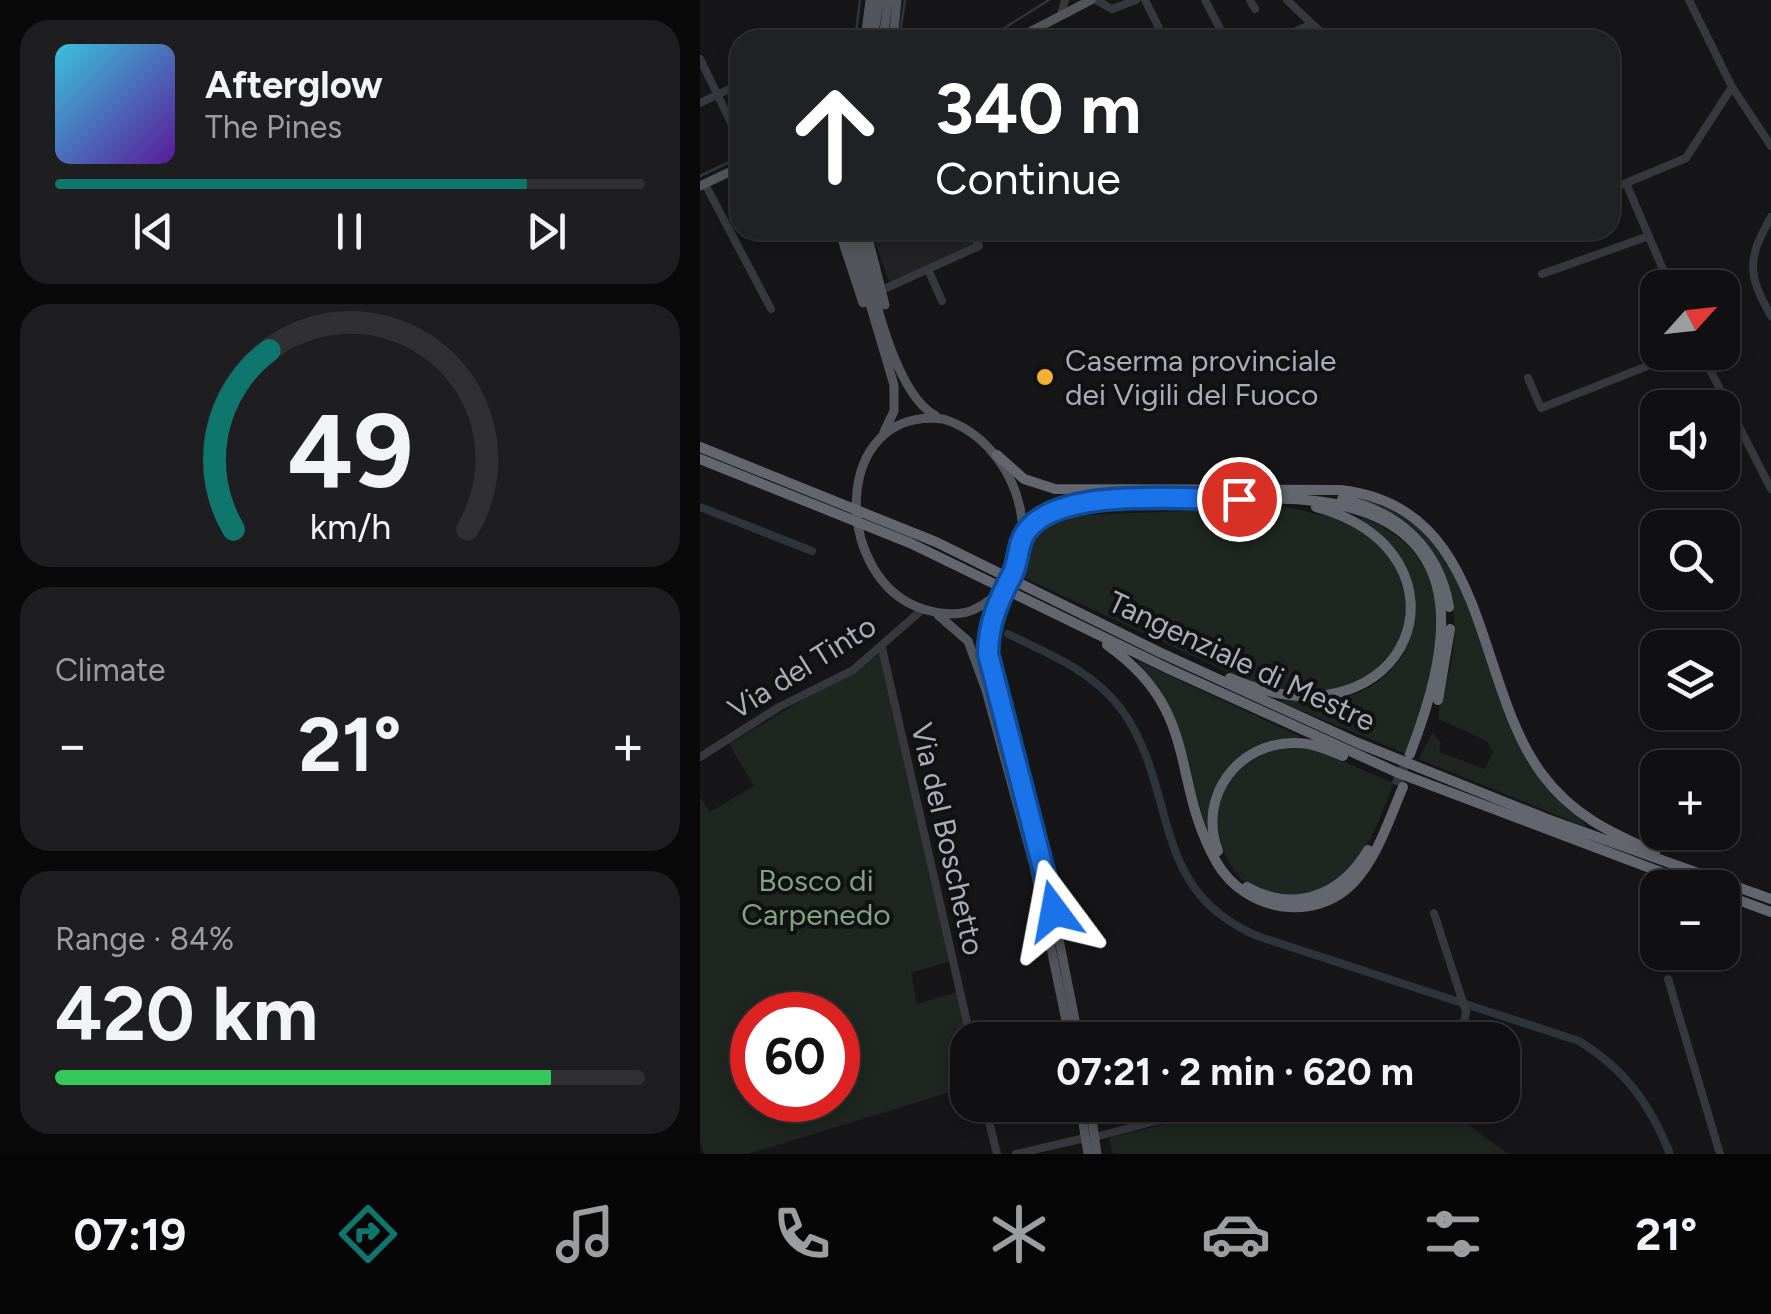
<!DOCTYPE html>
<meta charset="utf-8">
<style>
:root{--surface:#101012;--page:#1e1e20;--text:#f1f3f6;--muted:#9c9d9f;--line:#303032;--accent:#0f766e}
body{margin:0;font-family:Figtree,sans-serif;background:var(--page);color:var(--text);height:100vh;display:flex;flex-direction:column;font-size:38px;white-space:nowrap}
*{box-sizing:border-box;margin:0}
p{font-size:32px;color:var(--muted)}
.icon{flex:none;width:55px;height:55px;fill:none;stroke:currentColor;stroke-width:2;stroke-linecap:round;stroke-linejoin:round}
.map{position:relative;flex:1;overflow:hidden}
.side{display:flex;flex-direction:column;gap:20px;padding:20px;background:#09090a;width:700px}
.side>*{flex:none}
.hud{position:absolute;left:30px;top:30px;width:890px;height:210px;border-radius:30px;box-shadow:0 5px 15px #0003,0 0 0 2px var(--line);background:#202124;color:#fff;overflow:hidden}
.needle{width:65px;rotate:63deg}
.fabs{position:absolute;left:940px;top:270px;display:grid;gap:20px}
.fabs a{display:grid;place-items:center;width:100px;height:100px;border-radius:20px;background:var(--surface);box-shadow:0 5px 15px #0003,0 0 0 2px var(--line);font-size:50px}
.speed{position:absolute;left:30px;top:992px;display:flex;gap:20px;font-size:50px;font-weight:700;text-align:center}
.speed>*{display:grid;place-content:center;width:130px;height:130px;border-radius:50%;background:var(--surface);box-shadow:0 5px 15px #0003,0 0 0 2px var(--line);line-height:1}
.speed .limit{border:15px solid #d22;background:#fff;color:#111}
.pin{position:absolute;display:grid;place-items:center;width:85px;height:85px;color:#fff;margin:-42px;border:5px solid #fff;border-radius:50%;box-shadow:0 2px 10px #0007}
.me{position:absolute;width:110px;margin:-55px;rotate:347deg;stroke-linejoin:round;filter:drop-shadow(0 0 8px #0008)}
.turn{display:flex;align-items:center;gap:35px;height:210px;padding:0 40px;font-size:45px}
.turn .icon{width:130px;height:130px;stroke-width:2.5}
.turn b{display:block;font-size:70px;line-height:85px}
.big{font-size:75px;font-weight:700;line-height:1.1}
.side .tile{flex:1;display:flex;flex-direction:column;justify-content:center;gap:15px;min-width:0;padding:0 35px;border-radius:30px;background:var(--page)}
.side .dial{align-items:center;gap:0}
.dial svg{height:260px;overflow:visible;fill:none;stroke:var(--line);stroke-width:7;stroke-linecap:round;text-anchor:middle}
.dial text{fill:var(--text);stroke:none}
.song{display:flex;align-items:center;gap:30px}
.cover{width:120px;height:120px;border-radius:15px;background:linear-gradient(135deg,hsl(190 70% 55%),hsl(270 70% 35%))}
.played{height:10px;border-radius:5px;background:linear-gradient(90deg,var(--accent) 80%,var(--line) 80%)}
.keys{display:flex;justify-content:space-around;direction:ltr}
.heat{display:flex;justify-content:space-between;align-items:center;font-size:55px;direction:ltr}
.charge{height:15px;border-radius:8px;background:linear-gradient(90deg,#34c759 84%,var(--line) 0)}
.trip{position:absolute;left:250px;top:1022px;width:570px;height:100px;border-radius:30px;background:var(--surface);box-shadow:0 5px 15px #0003,0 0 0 2px var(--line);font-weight:700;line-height:100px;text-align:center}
.tab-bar{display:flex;height:160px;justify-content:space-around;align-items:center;background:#060607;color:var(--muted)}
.tab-bar .icon{width:70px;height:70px}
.tab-bar .active{color:var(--accent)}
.tab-bar b{font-size:45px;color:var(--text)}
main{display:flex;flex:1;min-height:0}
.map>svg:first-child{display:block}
</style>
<main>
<section class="side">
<div class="tile">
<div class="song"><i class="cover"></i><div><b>Afterglow</b><p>The Pines</p></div></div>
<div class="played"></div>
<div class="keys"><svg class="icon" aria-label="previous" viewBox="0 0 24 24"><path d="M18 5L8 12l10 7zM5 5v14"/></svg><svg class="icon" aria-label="pause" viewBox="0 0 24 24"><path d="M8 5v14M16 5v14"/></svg><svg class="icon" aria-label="next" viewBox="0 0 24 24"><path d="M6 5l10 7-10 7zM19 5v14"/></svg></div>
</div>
<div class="tile dial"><svg viewBox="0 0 100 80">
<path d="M14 69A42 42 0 1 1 86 69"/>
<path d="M14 69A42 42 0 0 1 25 14" stroke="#0f766e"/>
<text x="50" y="56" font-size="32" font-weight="700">49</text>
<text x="50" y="72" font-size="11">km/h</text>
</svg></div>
<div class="tile"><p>Climate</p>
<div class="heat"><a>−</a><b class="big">21°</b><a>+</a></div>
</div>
<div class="tile"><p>Range · 84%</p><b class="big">420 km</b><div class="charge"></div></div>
</section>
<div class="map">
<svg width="1071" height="1154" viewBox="0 0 1071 1154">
<rect width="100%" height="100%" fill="#161618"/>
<path fill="#222225" d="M171,230H266L274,246L190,285Z"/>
<path fill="#1e261f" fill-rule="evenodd" d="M659,497L690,507L729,535L758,578L829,758L888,828L719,759L733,732L741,743L739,752L785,769L793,752L787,741L739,719C737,700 749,679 752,659C766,568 721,548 659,497Z
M586,507L649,521L693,556L708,602L700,643L661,685L602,695L549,682L318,575C328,549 329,524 360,516Z
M662,517C777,565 735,664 707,754L580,702C594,694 632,703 655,694C737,662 725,563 659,521Z
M181,653L250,961L211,973L217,1004L257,992L268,1040L267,1087L48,1154H4L0,1140V797L10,812L54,786L29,744ZM52,1015H138V1100H52Z
M436,660L599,736L598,741C571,741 547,749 529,770C457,854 600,990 680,833C648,921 554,933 511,846L474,716Z
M592,747L613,749L694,783C681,813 671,847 649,872C641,881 627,885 616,891C522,935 464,765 592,747Z
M544,1105H741L808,1154H413L409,1138Z"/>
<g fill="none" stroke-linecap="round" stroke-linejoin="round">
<path stroke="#2c353c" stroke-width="2.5" d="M155,40L160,0
M199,40L205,0
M285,40L349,0
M0,176L40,157"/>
<path stroke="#2c353c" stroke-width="8" d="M0,507L112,551
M308,634C351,655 393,671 422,710C480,792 447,891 560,937L879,1041C925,1069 950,1104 970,1154"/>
<path stroke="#333438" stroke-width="10" stroke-dasharray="10 5" stroke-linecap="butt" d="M696,785L709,755"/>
<path stroke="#37383d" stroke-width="8" d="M396,0L412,9L436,0
M445,0L465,40
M505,0L526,40
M550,0L555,9
M587,0L629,40
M361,14L365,0
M576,40L610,25
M0,59L40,141
M1032,87L1071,146
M0,103L40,84
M926,183L986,158L1032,87L989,0
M5,184L71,309
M910,189L926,183L971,288
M1071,217C1047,260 1047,273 1071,316
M228,269L242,301
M842,274L949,236
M182,290L279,246L271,230
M1001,352L1071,489
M828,378L841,408L983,352
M182,648L271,1040
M0,757L79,707L153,670L223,609
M734,913L766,1012L764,1024L740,1040
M968,979L1020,1154
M285,1105L297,1154
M395,1137L517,1105
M316,1154L385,1138"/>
<path stroke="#53555c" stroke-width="9" d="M165,40L170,0
M173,40L179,0
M183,40L188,0
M193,40L197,0
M314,40L391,0
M0,186L40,167
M139,230L163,303
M148,230L194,385V411L184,432
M158,230C170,278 192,393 236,416
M166,230L185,305
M243,419C321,442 359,567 275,609C259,617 240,614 223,609C132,580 130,406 243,419Z
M302,591L289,630L288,654L344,864L379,1040
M238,615L268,641L286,690L334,866L370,1040
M380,1105L388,1154
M390,1105L397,1154"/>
<path stroke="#63666e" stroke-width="10" d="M0,447L236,542L459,652L658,743L847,819L1071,899
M297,455L324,479L355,489L640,490C791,506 772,679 842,774C872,815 911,833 955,852
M0,459L210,543L469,669L696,772L1003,888
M642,499C699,512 739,548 749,607
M321,540C330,524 344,514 362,508C407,492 465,500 513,500C554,499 595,496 635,504C777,532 748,655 710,754
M407,645C502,712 469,779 517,863C545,911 615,924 654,882C678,856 689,819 703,787
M530,678C712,757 784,553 616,507
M738,700L750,629
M518,851C497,796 539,741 597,743C613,743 628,750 643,756
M547,887C595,914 641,895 668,850
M1022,894L1071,912"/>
</g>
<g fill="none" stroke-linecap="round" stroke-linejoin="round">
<g stroke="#114b97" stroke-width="25">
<path id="route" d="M354,911L288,654C288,625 298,601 312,575C319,562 317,544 326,532C358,485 487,500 539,499"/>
</g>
<use href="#route" stroke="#1a73e8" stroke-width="18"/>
</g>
<circle fill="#f2b134" stroke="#111113" stroke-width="4" cx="345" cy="377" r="10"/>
<g text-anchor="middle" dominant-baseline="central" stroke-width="8" stroke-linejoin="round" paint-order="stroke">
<g font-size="30" fill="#a8adb8" stroke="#111113" text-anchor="start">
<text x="365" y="360">Caserma provinciale<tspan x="365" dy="34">dei Vigili del Fuoco</tspan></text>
</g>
<g font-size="30" fill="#a8adb8" stroke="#111113">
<text transform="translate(542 661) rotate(25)">Tangenziale di Mestre</text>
<text transform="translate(102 667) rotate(-32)">Via del Tinto</text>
<text transform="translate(248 839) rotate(77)">Via del Boschetto</text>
</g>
<g font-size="30" fill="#7fa381" stroke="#111113">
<text x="116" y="880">Bosco di<tspan x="116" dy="34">Carpenedo</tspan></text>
</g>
</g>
</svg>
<div class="fabs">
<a><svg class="needle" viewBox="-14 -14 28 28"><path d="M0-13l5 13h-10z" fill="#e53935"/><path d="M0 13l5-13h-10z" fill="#9c9d9f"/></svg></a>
<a><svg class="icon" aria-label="sound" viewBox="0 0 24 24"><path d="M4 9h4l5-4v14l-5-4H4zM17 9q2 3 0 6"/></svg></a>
<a><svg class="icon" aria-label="search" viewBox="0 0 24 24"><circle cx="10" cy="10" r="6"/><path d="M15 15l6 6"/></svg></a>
<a><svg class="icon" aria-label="layers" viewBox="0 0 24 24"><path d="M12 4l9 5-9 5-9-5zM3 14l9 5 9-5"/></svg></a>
<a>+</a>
<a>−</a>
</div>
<div class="speed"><div class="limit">60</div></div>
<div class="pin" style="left:539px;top:499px;background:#d93025"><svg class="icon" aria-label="arrive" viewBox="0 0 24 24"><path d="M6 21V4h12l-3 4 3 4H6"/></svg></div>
<svg class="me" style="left:354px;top:911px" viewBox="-20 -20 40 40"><path d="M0-17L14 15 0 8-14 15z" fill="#1a73e8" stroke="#fff" stroke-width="4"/></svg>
<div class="trip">07:21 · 2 min · 620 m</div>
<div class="hud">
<div class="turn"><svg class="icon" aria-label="ahead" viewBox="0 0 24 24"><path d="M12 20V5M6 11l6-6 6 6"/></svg><div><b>340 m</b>Continue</div></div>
</div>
</div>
</main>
<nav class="tab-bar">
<b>07:19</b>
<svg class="icon active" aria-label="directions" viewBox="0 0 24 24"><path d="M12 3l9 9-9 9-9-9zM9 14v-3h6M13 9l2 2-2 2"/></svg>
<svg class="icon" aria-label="music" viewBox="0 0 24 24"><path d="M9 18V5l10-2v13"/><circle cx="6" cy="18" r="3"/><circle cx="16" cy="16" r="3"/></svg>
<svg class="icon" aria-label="phone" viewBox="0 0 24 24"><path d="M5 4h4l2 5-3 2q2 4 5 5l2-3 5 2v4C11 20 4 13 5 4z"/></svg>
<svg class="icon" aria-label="climate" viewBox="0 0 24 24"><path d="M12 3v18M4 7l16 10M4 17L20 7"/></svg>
<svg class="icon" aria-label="car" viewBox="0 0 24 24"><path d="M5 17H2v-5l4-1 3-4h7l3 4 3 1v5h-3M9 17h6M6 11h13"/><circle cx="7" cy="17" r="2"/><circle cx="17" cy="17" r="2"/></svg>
<svg class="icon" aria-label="filters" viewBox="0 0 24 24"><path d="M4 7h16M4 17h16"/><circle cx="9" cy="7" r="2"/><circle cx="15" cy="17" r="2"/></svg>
<b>21°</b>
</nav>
